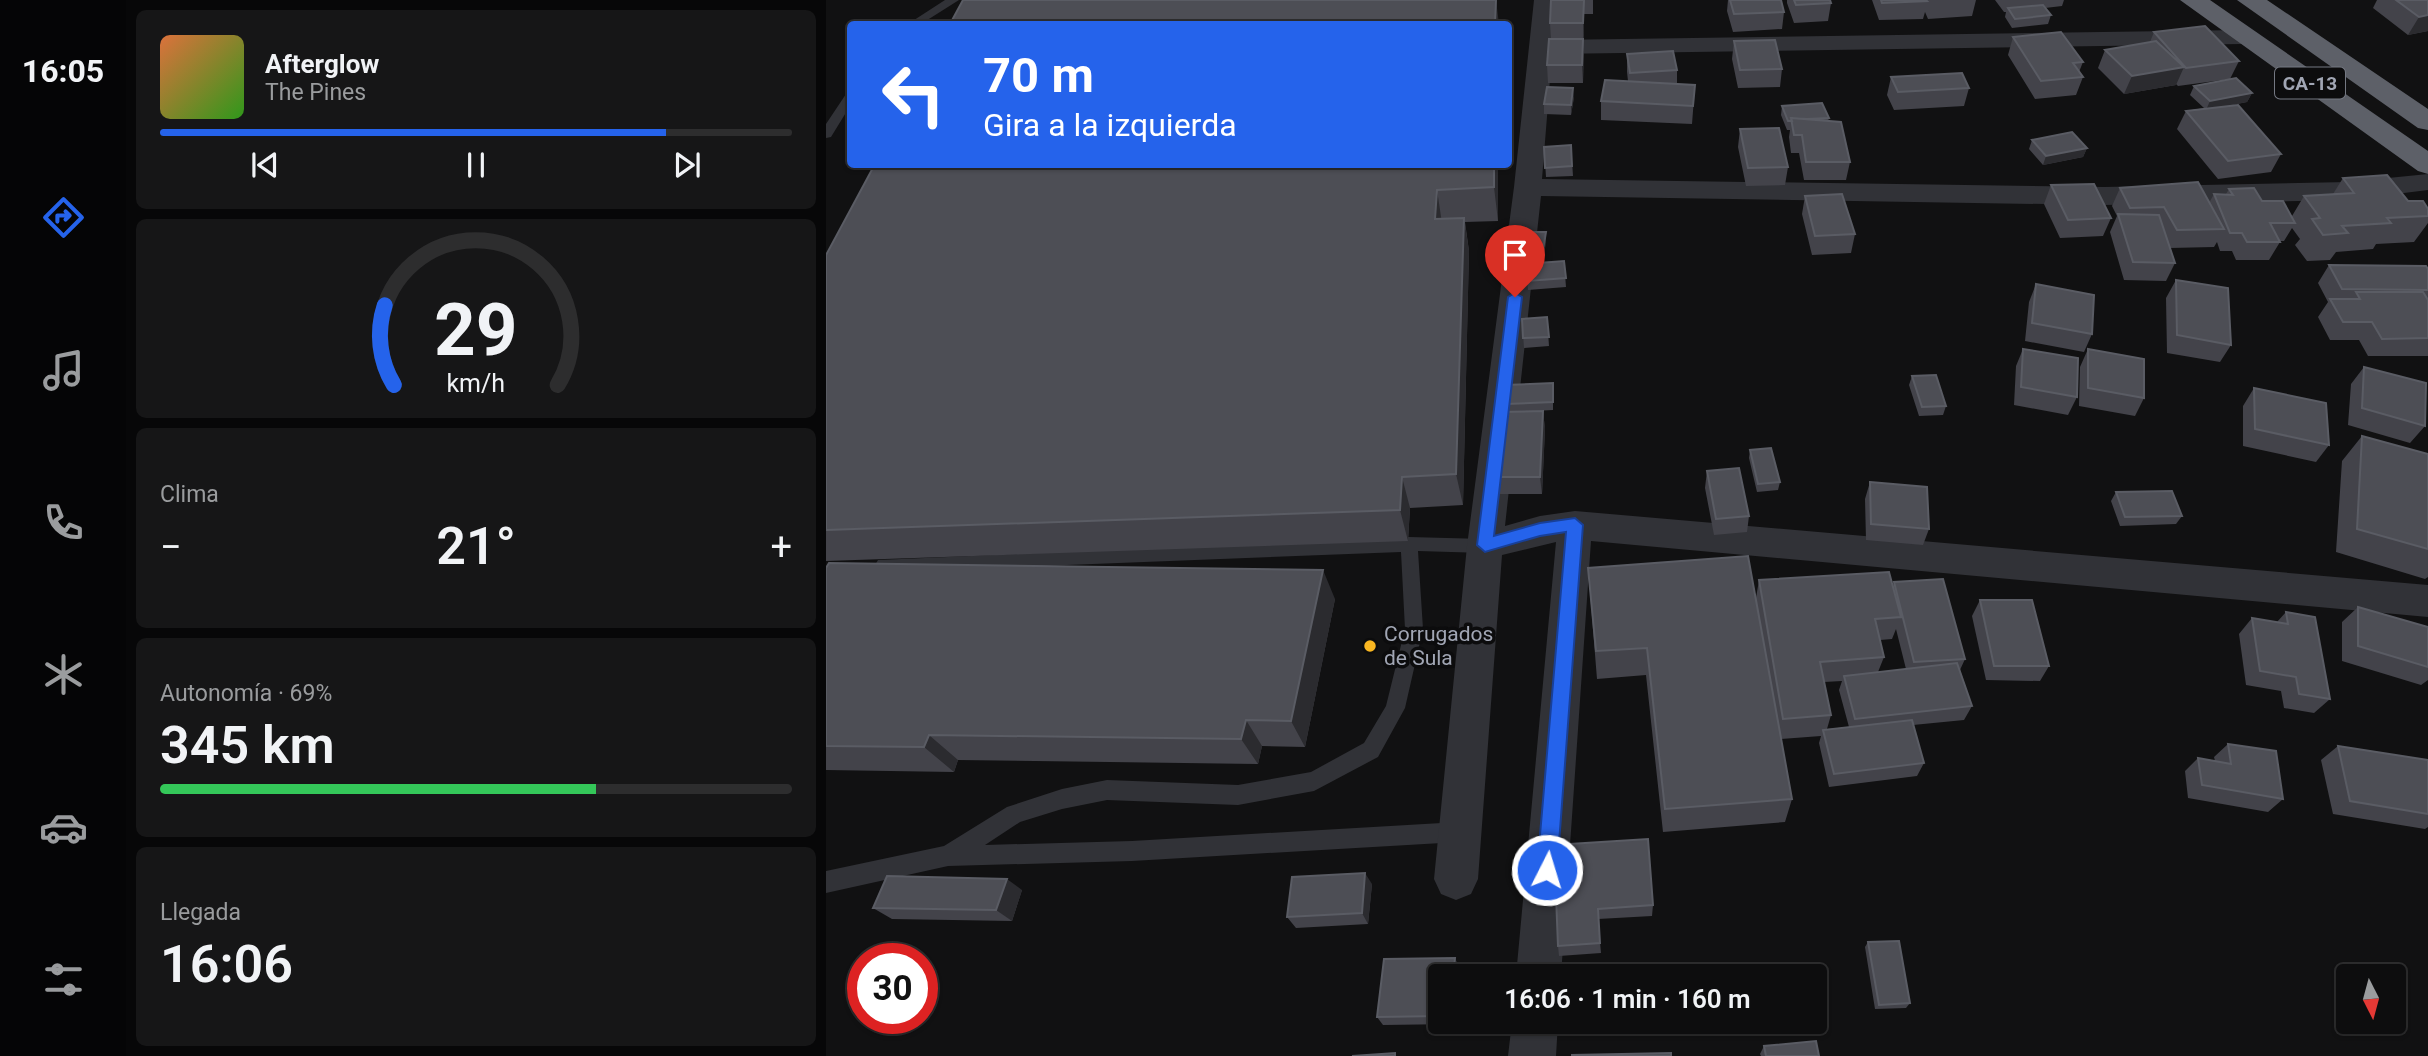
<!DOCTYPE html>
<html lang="es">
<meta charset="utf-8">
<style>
:root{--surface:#0d0d0e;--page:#161617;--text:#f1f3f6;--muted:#9a9c9e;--line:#2d2d2e;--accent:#2563eb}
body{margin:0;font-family:Roboto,sans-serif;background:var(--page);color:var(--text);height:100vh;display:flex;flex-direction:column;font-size:26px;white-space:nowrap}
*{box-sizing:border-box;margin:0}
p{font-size:23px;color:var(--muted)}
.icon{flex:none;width:38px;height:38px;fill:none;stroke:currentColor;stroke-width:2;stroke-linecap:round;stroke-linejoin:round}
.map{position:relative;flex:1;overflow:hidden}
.panel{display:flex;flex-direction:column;gap:10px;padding:10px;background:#070708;width:700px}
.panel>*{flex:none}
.top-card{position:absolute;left:21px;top:21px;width:665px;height:147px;border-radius:7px;box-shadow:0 2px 5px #0004,0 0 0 2px var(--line);background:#2563eb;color:#fff;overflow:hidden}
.needle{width:46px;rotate:174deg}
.controls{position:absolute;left:1510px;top:964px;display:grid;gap:14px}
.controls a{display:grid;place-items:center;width:70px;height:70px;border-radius:7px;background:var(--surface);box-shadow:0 2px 5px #0004,0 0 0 2px var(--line);font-size:35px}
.speed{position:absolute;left:21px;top:943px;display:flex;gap:14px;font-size:35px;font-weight:700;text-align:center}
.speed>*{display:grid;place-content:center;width:91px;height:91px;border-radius:50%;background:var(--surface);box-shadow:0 2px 5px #0004,0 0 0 2px var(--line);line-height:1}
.speed .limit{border:10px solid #d22;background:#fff;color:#111}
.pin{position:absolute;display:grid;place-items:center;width:60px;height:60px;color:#fff;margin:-72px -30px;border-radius:50% 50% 50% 0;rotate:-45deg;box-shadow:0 0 7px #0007}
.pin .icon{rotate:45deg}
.me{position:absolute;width:77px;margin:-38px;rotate:5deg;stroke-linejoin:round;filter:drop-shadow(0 0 5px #0008)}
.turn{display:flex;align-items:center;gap:24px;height:147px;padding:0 21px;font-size:32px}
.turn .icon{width:91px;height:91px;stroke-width:2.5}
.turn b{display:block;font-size:49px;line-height:60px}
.big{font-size:52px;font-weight:600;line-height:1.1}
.panel .tile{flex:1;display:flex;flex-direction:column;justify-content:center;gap:10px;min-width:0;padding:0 24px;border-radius:10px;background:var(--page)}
.panel .dial{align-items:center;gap:0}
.dial svg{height:182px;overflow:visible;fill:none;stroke:var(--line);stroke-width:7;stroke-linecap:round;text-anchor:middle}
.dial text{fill:var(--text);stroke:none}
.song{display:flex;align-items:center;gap:21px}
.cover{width:84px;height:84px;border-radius:10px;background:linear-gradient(135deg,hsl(20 70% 55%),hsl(110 70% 35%))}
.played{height:7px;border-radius:4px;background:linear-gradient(90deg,var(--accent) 80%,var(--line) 80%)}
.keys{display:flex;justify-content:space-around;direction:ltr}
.heat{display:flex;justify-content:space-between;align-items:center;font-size:38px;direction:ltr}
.charge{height:10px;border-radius:5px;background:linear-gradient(90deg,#34c759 69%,var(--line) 0)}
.trip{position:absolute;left:602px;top:964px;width:399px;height:70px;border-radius:7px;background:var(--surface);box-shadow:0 2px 5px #0004,0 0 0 2px var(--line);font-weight:600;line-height:70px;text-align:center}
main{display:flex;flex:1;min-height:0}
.tabs{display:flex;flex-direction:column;width:126px;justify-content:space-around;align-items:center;background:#050506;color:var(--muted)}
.tabs .icon{width:49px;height:49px}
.tabs .current{color:var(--accent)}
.tabs b{font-size:32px;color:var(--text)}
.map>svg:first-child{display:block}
</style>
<main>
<nav class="tabs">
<b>16:05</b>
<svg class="icon current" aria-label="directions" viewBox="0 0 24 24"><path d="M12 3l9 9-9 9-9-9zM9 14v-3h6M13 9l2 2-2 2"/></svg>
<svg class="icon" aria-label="music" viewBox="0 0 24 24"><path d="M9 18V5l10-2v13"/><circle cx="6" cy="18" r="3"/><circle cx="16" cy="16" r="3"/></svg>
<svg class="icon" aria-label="phone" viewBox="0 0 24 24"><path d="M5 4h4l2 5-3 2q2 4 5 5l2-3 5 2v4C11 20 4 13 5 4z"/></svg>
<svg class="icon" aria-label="climate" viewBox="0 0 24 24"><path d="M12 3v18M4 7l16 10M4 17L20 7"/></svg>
<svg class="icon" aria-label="car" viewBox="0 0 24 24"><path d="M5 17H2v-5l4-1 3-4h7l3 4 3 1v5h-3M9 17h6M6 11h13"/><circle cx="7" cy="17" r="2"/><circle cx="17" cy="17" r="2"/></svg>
<svg class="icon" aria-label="filters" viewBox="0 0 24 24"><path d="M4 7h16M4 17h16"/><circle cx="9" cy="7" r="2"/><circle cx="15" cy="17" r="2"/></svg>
</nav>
<section class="panel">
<div class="tile">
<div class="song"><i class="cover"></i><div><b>Afterglow</b><p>The Pines</p></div></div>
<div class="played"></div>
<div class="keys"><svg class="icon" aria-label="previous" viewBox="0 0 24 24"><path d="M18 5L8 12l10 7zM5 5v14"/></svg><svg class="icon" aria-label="pause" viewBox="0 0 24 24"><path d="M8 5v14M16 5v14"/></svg><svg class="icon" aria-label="next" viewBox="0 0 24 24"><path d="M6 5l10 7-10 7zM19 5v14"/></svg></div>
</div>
<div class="tile dial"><svg viewBox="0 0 100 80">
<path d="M14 69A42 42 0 1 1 86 69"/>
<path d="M14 69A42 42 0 0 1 10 34" stroke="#2563eb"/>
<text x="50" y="56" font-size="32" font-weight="700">29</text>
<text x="50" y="72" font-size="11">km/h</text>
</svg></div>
<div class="tile"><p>Clima</p>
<div class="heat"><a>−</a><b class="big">21°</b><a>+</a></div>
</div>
<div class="tile"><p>Autonomía · 69%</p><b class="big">345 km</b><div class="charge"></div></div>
<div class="tile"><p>Llegada</p><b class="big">16:06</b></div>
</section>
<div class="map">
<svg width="1602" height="1056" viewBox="0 0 1602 1056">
<rect width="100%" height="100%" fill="#111112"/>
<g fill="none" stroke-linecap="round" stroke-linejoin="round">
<path fill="#313237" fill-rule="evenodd" d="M119,0H133L95,24H82Z
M24,93V106L5,137L0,138V124L20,94Z
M583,537L659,539L665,541L668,546L665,551L659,553L592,551L597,629L579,708L552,757L488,791L412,805L281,800L236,809L194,822L159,845L306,841L633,822L640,825L644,832L640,839L633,842L306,861L122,866L0,893V871L118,846L181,807L236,789L281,780L412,785L485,772L538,743L560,706L579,629L575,552L58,572L52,570L49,565L52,560Z"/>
<path fill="#313237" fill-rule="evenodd" d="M708,0H730L727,40L1416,30L1424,32L1428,37L1424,42L1416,44L726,54L716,179L1278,187L1522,182L1602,174V190L1522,200L1278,205L715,196L679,526L714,516L749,511L1602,585V617L765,541L735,976H690L730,542L676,555L652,879L645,894L630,900L615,894L608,879L641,546L688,187Z
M686,1022H732L730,1056H682Z"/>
<path fill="#5d6068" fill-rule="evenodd" d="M1354,0H1384L1602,151V174L1592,171Z
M1411,0H1441L1602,109V130L1592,128Z"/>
</g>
<path fill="#43434a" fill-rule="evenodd" d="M725,0H767V14H758L757,83H722L721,65L725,39L724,23Z
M902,0H955L958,12L956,29L907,32L901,11Z
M961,0H1004L1005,3L1002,21L968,23L961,3Z
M1046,0H1150L1146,16L1102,19L1099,12L1097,19L1053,20Z
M1169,0H1238L1236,6L1219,8L1225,15L1222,24L1186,28L1179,17L1180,12H1178Z
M1551,0H1602V31L1582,35L1547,8Z
M1328,32L1413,61L1404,79L1352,86L1350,84V85L1298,94L1272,68L1279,50L1324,42Z
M1187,37L1257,62L1253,72L1257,77L1250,95L1209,99L1182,55Z
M908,41L956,69L954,87L912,88L906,59Z
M801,54L851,70V84L869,85L866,124L775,120V101L802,81L801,72Z
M1065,77L1143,88L1138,106L1068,110L1061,95Z
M1368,86L1426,93L1421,102L1401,106L1455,154L1445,172L1392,179L1351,129L1360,111L1378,108L1364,95Z
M748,97L745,115L718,114V104Z
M956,106L1003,118L1002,121L1024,162L1020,180H978L973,153H965L963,137L964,130H961L955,115Z
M914,129L962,167L959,185L920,186L912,147Z
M1206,140L1261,148L1257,157L1217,165L1203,149Z
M745,145L747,176L720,177L718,147Z
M49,164H672V221L639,222L643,251L637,505L584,508L582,541L0,561V255Z
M1517,178L1602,209V223L1588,242L1550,244L1547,249L1510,252L1504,260L1481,261L1469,245L1474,239L1466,228L1458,241H1453L1454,242L1443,260H1410L1406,251H1394L1391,242L1388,247L1344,248L1349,263L1340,281L1298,280L1284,232L1291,216L1286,206L1294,188L1383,203L1388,194H1400L1403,189L1436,201L1466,216L1478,196L1507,194Z
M1225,185L1285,218L1277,236L1234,238L1218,204Z
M979,196L1029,234L1025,253L986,255L976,214Z
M720,232V241L717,262L738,261L740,287L702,290L700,264L702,263L701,256Z
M1503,265L1602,269V356H1542L1533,340H1504L1492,317L1502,302L1492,283Z
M1350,280L1405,345L1394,362L1341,353L1340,298Z
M1210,284L1266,334L1258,352L1199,341L1203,302Z
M721,317L723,346L698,348L696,319Z
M1197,349L1251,397L1242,415L1188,405L1190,366Z
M1262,349L1318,398L1309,416L1253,406L1254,367Z
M1538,367L1599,426L1584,443L1522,425L1525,384Z
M1086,376L1120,406L1117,415L1093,416L1083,385Z
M1428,388L1503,445L1490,462L1417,446V406Z
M727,392V410L708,411H717L719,429L716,494H672L669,477L681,412L680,404Z
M1536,436L1602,454V577L1599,579L1510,552L1516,461Z
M924,450L954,482L952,490L931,492L923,458Z
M881,471L923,516L921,532L888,535L879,488Z
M1044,482L1103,529L1097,545L1040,540L1039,499Z
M1290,492L1356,516L1350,524L1294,526L1285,501Z
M0,568L509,599L479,747L436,746L432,764L132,760L128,772L0,770Z
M762,568L930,598L933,580L1067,586L1068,582L1139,659L1134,670L1146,706L1138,720L1087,725L1098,763L1091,776L1003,787L993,743L995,736L955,739L966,799L959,822L837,832L820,675L771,679ZM1070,629L1080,669L1052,672L1058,657L1054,640L1066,639ZM1016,681L1013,690L1023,727L1001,729L1005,715L998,682Z
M1154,600L1223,666L1214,681L1160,680L1146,616Z
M1532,607L1602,627V680L1595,685L1516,661V622Z
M1460,612L1504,699L1488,713L1458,708L1455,691L1420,685L1413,634L1426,618L1451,622Z
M1402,744L1457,799L1442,812L1362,798L1359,771L1372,758L1389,761L1388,757Z
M1512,746L1602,760V827L1599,829L1507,814L1495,760Z
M728,845L827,905L826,916L772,919L775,953L733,956L732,946Z
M546,884L542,924L470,928L461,917Z
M196,890L186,921L66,919L47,908Z
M1042,942L1084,1003L1080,1008L1049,1009L1039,947Z
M629,958L633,968V976H614V1022H629V1024L557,1025L551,1017L558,959Z
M938,1046L993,1056H935L934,1054Z"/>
<path fill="#2b2b2f" d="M670,0L673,24H669Z
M758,0V41L757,23Z
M1602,15V31L1582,35L1593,17Z
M757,39L758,57L757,83L756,65Z
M1358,67L1350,85L1298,94L1306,76Z
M747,88L748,97L745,115V105Z
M1426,93L1421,102L1380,110L1384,101Z
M1261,148L1257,157L1217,165L1220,156Z
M668,164H672V221L668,187Z
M611,190L616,223L609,219Z
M638,218L643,251L637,505L630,474Z
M720,232V241L717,265L716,256Z
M717,411L719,429L716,494L714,477Z
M576,477L584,508L582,541L574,510Z
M497,570L509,599L479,747L465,721Z
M420,720L436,746L432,764L415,739Z
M103,735L132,760L128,772L98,747Z
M539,873L546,884L542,924L536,913Z
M181,879L196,890L186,921L170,910Z
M629,958L633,968V976H627Z"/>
<path fill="#4d4e55" stroke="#5a5c64" stroke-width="2" d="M137,0H670L669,24H124Z
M725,0H758L757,23H724Z
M904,0H955L958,12L908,14Z
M968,0H1004L1005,3L970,5Z
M1055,0H1100L1101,1L1056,3Z
M1570,0H1602V15L1593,17Z
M1217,5L1225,15L1189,19L1182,8Z
M1379,26L1413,61L1360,68L1328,32Z
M1235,32L1257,62L1247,63L1257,77L1215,81L1187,37Z
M723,39H757L756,65H721Z
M949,40L956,69L914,70L908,41Z
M1330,41L1358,67L1306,76L1279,50Z
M847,51L851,70L804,73L801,54Z
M1136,73L1143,88L1072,92L1065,77Z
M1410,78L1426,93L1384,101L1368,86Z
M779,80L869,85L867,106L775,101Z
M721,87L747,88L745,105L718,104Z
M996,103L1003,118L981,119L965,118L966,121H962L956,106Z
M1412,105L1455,154L1402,161L1360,111Z
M965,118L1015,122L1024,162H980L976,135H968Z
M953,128L962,167L922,168L914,129Z
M1246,132L1261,148L1220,156L1206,140Z
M745,145L746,166L719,168L718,147Z
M49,164H668V187L611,190L609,219L638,218L630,474L576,477L574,510L0,530V255Z
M1561,175L1582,201H1597L1602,209V216L1561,218L1565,223L1516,226L1522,233L1497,235L1486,219L1494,218L1478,196L1528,193L1517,178Z
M1372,182L1398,229L1351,230L1338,207L1304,208L1294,188Z
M1268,184L1285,218L1242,220L1225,185Z
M1428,188L1436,201H1457L1469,223H1444L1454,242H1421L1416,233H1404L1388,194L1407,195L1403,189Z
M1016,194L1029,234L989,236L979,196Z
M1292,214L1333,215L1349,263L1307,262Z
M706,232H720L716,256H701Z
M738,261L740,278L701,281L700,264Z
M1503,265L1600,266L1602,269V290L1516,289Z
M1350,280L1402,288L1405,345L1351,335Z
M1210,284L1268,295L1266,334L1206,323Z
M1530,292H1597L1602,300V338L1556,339L1546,322H1517L1504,299H1534Z
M721,317L723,337L697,338L696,319Z
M1197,349L1252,358L1251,397L1195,387Z
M1262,349L1318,359V398L1262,388Z
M1538,367L1600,383L1599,426L1536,408Z
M1110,375L1120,406L1096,407L1086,376Z
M727,383V402L680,404V385Z
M1428,388L1500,403L1503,445L1429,429Z
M717,411L714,477H669L674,412Z
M1536,436L1602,454V549L1531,529Z
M945,448L954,482L932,484L924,450Z
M913,468L923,516L890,519L881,471Z
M1044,482L1101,487L1103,529L1045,524Z
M1346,491L1356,516L1299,517L1290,492Z
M922,556L966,799L839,809L821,648L770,651L762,568Z
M3,563L497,570L465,721L420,720L415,739L103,735L98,747L0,746V568Z
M1063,572L1075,617L1049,619L1058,657L994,662L1005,715L957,719L933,580Z
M1117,579L1139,659L1088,662L1068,582Z
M1154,600H1206L1223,666H1168Z
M1532,607L1602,627V667L1532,646Z
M1460,612L1489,617L1504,699L1473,694L1470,677L1434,671L1426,618L1462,624Z
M1131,663L1146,706L1029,719L1018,676Z
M1086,720L1098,763L1008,774L997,730Z
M1402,744L1450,751L1457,799L1376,785L1372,758L1405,764Z
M1512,746L1602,760V814L1524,801Z
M822,839L827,905L772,909L774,943L732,946L728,845Z
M539,873L536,913L461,917L466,877Z
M61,876L181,879L170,910L47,908Z
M1073,941L1084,1003L1053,1005L1042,942Z
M629,958L627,976H614V1016L551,1017L558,959Z
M990,1041L993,1056H940L938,1046Z
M569,1053V1056H526Z
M845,1053V1056H746V1055Z"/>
<path fill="#2563eb" stroke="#184099" stroke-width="2" d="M689,293L696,297L668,536L714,523L749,518L757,525L731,870L728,877L721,880L714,877L711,870L740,532L714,536L659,552L651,545L682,297Z"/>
<circle fill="#fab721" stroke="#0c0c0d" stroke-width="2.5" cx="544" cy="646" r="7"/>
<g text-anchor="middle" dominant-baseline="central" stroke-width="7" stroke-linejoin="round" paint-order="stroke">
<rect fill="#0c0c0d" stroke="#747882" stroke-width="2" x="1449" y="67.5" width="70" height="31" rx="5"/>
<g font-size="19" font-weight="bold" fill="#a1a6b4">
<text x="1484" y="83">CA-13</text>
</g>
<g font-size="21" fill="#a1a6b4" stroke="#0c0c0d" text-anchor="start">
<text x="558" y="634">Corrugados<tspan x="558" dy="24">de Sula</tspan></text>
</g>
</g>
</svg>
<div class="controls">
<a><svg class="needle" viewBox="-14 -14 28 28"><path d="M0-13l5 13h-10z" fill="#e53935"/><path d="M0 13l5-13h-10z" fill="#9a9c9e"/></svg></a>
</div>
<div class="speed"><div class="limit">30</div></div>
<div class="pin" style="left:689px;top:297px;background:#d93025"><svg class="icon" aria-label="arrive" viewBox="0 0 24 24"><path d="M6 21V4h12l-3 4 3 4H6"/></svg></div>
<svg class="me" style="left:721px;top:870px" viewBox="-20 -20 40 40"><circle r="17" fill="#2563eb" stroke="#fff" stroke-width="3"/><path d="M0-11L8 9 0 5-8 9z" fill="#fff"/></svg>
<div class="trip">16:06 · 1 min · 160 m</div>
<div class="top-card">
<div class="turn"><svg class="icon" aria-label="left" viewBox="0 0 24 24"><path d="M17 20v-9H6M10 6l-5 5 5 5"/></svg><div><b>70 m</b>Gira a la izquierda</div></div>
</div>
</div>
</main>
